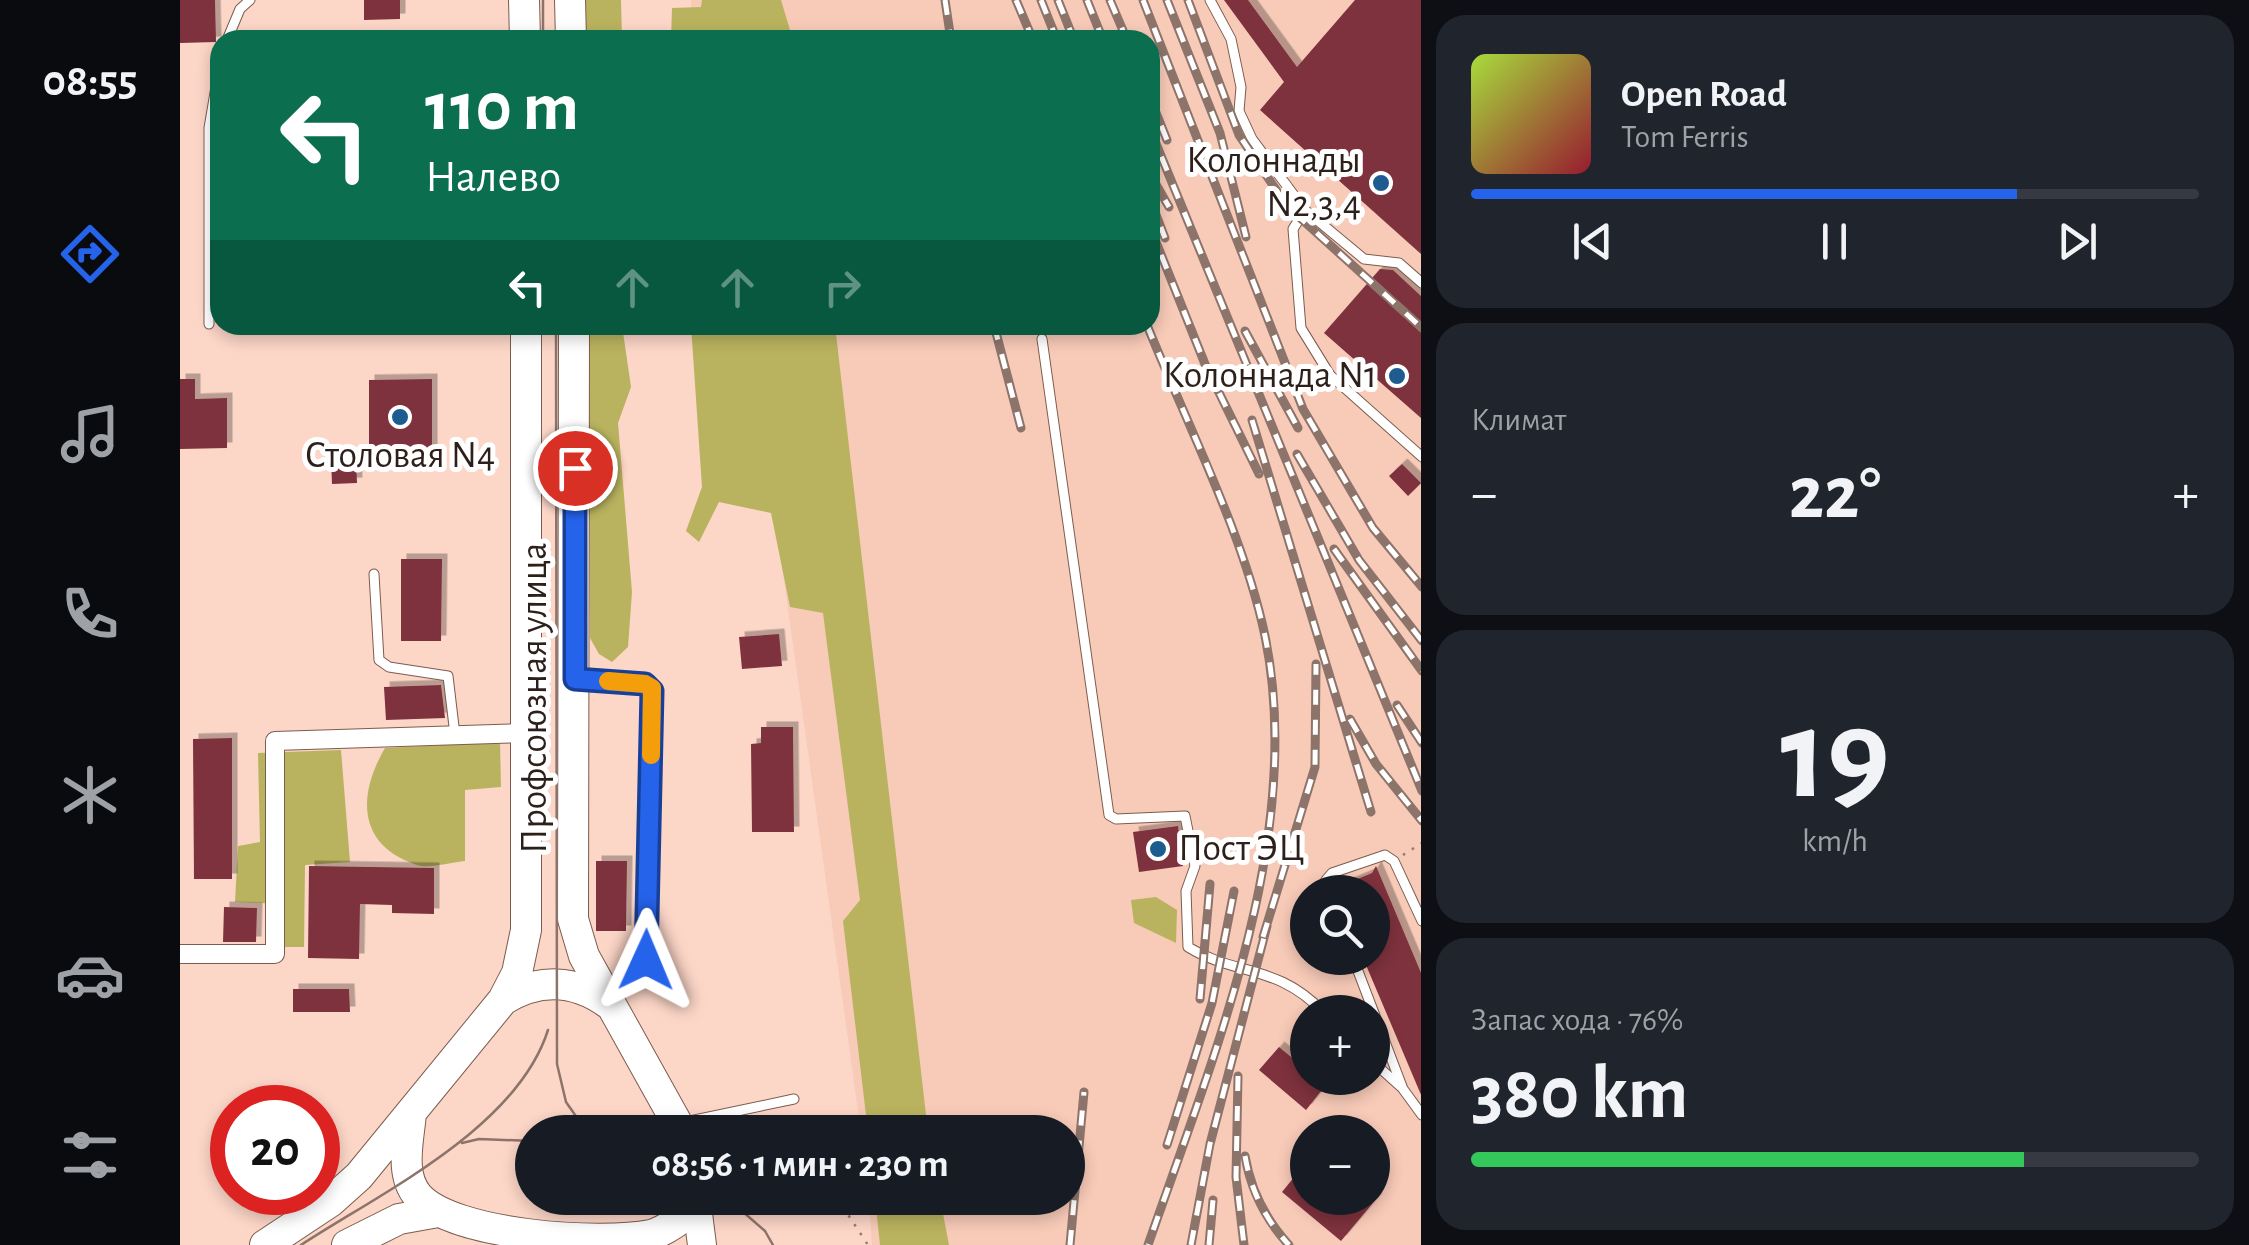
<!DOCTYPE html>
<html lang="ru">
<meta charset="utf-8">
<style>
:root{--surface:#171b24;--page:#20242c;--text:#f1f3f6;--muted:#9ea1a6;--line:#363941;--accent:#2563eb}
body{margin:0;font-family:"Alegreya Sans",sans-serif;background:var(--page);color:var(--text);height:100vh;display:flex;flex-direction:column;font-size:38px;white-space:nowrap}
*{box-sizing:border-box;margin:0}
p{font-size:32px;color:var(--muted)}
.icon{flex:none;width:55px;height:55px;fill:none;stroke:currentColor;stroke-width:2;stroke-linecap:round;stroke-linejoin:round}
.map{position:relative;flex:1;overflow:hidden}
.panel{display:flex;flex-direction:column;gap:15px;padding:15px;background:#0d0f14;width:828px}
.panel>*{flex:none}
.hud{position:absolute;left:30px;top:30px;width:950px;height:305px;border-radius:30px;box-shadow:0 5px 15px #0003;background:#0b6e4f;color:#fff;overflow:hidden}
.fabs{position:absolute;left:1110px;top:875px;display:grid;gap:20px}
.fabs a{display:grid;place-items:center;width:100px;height:100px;border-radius:50%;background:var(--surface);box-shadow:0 5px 15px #0003;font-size:50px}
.speed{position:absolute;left:30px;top:1085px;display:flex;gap:20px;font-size:50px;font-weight:700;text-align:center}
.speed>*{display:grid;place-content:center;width:130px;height:130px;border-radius:50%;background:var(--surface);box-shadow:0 5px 15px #0003;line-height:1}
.speed .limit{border:15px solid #d22;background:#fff;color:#111}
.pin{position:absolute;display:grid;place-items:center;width:85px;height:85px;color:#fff;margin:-42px;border:5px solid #fff;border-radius:50%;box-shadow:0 2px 10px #0007}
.me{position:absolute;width:110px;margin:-55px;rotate:1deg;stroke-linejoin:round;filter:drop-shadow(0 0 8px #0008)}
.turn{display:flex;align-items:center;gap:35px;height:210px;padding:0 50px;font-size:45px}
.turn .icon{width:130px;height:130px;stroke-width:2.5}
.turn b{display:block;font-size:70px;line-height:85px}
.lanes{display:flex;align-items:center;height:95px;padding:0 50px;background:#0003;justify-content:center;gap:50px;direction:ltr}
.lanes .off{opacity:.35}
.big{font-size:75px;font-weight:700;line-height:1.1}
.panel .tile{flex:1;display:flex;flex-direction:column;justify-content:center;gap:15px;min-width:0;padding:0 35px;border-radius:30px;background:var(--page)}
.panel .dial{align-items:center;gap:0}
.dial b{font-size:130px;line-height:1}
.song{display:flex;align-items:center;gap:30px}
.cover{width:120px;height:120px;border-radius:15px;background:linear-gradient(135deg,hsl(80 70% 55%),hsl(350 70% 35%))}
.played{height:10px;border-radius:5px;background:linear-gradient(90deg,var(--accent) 75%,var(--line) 75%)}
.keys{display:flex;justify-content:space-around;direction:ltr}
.heat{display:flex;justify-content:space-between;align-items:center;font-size:55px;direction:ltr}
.charge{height:15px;border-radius:8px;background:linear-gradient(90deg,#34c759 76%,var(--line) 0)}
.trip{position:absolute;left:335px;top:1115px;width:570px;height:100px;border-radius:50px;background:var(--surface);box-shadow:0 5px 15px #0003;font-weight:700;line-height:100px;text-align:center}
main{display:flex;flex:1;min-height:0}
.dock{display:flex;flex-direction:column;width:180px;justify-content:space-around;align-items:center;background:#090b0e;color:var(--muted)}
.dock .icon{width:70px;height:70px}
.dock .on{color:var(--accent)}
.dock b{font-size:45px;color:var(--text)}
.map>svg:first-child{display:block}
</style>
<main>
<nav class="dock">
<b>08:55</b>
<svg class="icon on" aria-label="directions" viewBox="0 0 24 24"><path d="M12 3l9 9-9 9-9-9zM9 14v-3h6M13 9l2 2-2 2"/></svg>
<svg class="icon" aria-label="music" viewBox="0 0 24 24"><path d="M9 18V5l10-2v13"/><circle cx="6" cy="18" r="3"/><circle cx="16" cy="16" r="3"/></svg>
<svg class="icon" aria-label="phone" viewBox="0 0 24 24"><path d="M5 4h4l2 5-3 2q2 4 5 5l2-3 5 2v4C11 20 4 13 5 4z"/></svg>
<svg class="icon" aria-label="climate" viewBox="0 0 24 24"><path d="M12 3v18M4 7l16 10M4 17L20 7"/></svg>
<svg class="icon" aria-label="car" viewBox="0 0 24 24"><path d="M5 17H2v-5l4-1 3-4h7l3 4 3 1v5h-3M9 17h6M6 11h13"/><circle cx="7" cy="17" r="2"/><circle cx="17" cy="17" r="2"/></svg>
<svg class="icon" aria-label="filters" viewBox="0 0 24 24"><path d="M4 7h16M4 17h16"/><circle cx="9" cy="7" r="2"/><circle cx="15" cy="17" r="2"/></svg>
</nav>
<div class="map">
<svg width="1242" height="1245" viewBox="0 0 1242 1245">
<defs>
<filter id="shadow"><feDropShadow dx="5.5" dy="-5.5" stdDeviation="0" flood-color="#0004"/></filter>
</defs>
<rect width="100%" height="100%" fill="#fcd6c7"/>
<path fill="#f8cab8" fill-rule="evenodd" d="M511,0H1241V1245H692L689,1198H888V1132H681L594,508L518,325H970V40H511ZM1128,892H1192V958H1128ZM1128,1012H1192V1078H1128ZM1128,1132H1192V1198H1128Z"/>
<path fill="#b9b35f" d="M405,0H441L442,40H406Z
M522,0H601L613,40H491L492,8L521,7Z
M408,325H442L451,387L438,423L452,592L448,647L432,662L419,654L410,638Z
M511,325H655L748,1132H688L663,921L680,900L643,613L610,607L591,513L539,502L519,542L506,531L522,487Z
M320,742L321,787L285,790V861C271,862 250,869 237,865C176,845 178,794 205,748Z
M161,750L170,862L125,865L124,947H100L102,904L55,902L58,846L80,842L78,753Z
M976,897L997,910L996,943L954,923L951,900Z
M695,1198H760L769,1245H700Z"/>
<path fill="#7e313e" filter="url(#shadow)" d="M0,0H35L36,42L0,43Z
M184,0H220V19L184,20Z
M1044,0H1068L1117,67L1175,0H1242V255L1080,110L1104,82Z
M1200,269L1213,270L1242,297V419L1144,333Z
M0,379H15V399L47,398V448L0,449Z
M252,379V455H189V380Z
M176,457L177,483L152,484L151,458Z
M1222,464L1241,483L1228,496L1209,476Z
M221,559H262L261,641H221Z
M599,634L602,666L562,669L559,637Z
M261,685L265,718L206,720L204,687Z
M581,727H613L614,832H572L571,744L581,743Z
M52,738V879H14L13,739Z
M998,826L1003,866L959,872L953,832Z
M416,861H447L446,931H416Z
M129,866L254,868V914L212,913V905L180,904L179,959L128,958Z
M1196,866L1242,975V1097L1183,958H1192V892H1156V888L1192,873Z
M44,907L77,908L76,942H43Z
M113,989H169L170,1012H113Z
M1099,1047L1128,1071V1078L1145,1086L1126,1110L1079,1070Z
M1128,1160V1198H1197L1161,1241L1102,1192Z"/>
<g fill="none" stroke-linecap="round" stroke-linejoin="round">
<g stroke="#7c5c4e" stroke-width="11">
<path id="lane" d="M1030,0L1051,39L1061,87L1059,111L1072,139L1125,210L1184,259L1219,263L1242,283
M47,40L60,9L70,0
M1125,210L1113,229L1121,328L1150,375L1242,457
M29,324V128L40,63
M862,339L929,815L936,819L1005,816L1015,866L1006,891L1008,947C1055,976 1098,964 1143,1012
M194,574L199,660L209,667L268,676L275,735
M397,679L465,683L471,688L466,961
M1148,892L1146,880L1152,873L1205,855L1214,861L1242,921
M1173,958L1223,1089L1242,1115
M1192,1061L1221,1087
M505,1122L614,1099"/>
</g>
<g stroke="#7c5c4e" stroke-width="20">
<path id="street" d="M0,954H95V741L346,733"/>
</g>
<g stroke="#7c5c4e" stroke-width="30">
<path id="secondary" d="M517,1206L522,1245"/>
</g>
<g stroke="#7c5c4e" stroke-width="32">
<path id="primary" d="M344,0L345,40
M390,0L391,40
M394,325L393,919L404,956L502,1132
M323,1000L337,973L346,930V325
M231,1113C229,1139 219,1174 238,1196C273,1236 421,1245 471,1235C488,1230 503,1217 517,1206L518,1198
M85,1245L150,1202L179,1176L323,1000C358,978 395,979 429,1004
M167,1245L219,1219L258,1212"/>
</g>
<path stroke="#957b71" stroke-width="2.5" stroke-dasharray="2.5 8" stroke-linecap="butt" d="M1223,855L1242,843
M587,1120L607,1132
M657,1198L688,1245"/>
<use href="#lane" stroke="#fff" stroke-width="9"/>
<use href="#street" stroke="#fff" stroke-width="18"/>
<use href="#secondary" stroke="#fff" stroke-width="28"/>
<use href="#primary" stroke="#fff" stroke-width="30"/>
<path stroke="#8d746b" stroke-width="2.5" d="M363,0V40
M376,325L377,1064L386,1102L407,1132
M282,1143L299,1139L352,1141
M547,1198L585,1231L593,1245
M121,1245C202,1192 337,1128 368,1030"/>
<g stroke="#8d746b" stroke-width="9">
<path id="rail" d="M765,0L771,40
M836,0L853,40
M861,0L877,40
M878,0L894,40
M907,0L923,40
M930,0L947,40
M963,0L1123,409L1193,528L1242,587
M987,0L1040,133L1066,237
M1008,0L1059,135L1107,206L1242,328
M970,98L987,140
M970,129L1242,791
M970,174L989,207
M970,199L985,238
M970,227L1025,364L1079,474
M814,325L841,428
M967,325C1006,422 1064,535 1085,636C1126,837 1033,1057 968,1245
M1065,331L1118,428
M1072,420L1191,812
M1117,454L1179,560L1242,641
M1154,549L1242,671
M1217,705L1242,743
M1170,719L1196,764L1242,821
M1083,937L1135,767L1136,664
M1020,999L1030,884
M1058,1076L1056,1177L1064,1245
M987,1145L1032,1003L1054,891
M1065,1156C1071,1191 1085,1219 1109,1245
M890,1245L904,1092
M1011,1245L1030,1144L1087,926
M1029,1245L1033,1200"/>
</g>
<use href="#rail" stroke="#fff" stroke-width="5" stroke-dasharray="15" stroke-linecap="butt"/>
</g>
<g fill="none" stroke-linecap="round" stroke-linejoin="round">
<g stroke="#184099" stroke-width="25">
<path id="route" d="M395,468V679L465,684L472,691L466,960"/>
</g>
<use href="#route" stroke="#2563eb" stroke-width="18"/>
<path stroke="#f59e0b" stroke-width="18" d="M428,681L465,684L472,688L471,755"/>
</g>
<g fill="#1e5b91" stroke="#fff" stroke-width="4">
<circle cx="1201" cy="183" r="10"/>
<circle cx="1217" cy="376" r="10"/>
<circle cx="220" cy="417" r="10"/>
<circle cx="978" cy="849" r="10"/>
</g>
<g text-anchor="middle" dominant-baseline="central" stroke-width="10" stroke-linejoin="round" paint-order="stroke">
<g font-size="38" fill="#2d1f1a" stroke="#fff" text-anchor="end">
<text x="1181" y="161">Колоннады<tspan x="1181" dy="44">N2,3,4</tspan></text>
<text x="1197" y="376">Колоннада N1</text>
<text x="220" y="456" text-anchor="middle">Столовая N4</text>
<text x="998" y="849" text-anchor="start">Пост ЭЦ</text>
</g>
<g font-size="38" fill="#2d1f1a" stroke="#fff">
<text transform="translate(355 698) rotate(-90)">Профсоюзная улица</text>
</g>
</g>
</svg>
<div class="fabs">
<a><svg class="icon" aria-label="search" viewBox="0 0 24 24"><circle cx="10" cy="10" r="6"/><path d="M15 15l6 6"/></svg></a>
<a>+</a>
<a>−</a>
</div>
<div class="speed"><div class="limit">20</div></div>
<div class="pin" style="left:395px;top:468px;background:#d93025"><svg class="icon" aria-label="arrive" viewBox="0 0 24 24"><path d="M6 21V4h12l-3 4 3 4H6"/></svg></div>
<svg class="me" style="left:466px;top:960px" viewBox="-20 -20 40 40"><path d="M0-17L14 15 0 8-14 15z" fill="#2563eb" stroke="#fff" stroke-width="4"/></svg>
<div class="trip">08:56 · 1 мин · 230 m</div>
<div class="hud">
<div class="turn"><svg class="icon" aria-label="left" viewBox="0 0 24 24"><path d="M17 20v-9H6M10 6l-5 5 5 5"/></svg><div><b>110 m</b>Налево</div></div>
<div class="lanes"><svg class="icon" aria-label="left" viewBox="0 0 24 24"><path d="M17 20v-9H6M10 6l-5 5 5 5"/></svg><svg class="icon off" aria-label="ahead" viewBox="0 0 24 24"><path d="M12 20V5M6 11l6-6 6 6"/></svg><svg class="icon off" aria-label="ahead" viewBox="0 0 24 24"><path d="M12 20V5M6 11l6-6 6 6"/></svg><svg class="icon off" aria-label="right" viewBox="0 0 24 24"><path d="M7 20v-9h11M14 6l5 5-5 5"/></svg></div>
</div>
</div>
<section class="panel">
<div class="tile">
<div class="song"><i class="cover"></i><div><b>Open Road</b><p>Tom Ferris</p></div></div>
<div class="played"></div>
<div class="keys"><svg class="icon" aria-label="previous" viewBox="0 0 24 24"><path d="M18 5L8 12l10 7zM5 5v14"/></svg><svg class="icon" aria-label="pause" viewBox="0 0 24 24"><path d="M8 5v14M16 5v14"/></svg><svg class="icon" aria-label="next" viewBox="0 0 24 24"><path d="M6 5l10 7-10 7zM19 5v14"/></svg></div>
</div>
<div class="tile"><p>Климат</p>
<div class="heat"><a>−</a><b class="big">22°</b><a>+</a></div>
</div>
<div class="tile dial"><b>19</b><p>km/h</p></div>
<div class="tile"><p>Запас хода · 76%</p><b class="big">380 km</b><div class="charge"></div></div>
</section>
</main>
